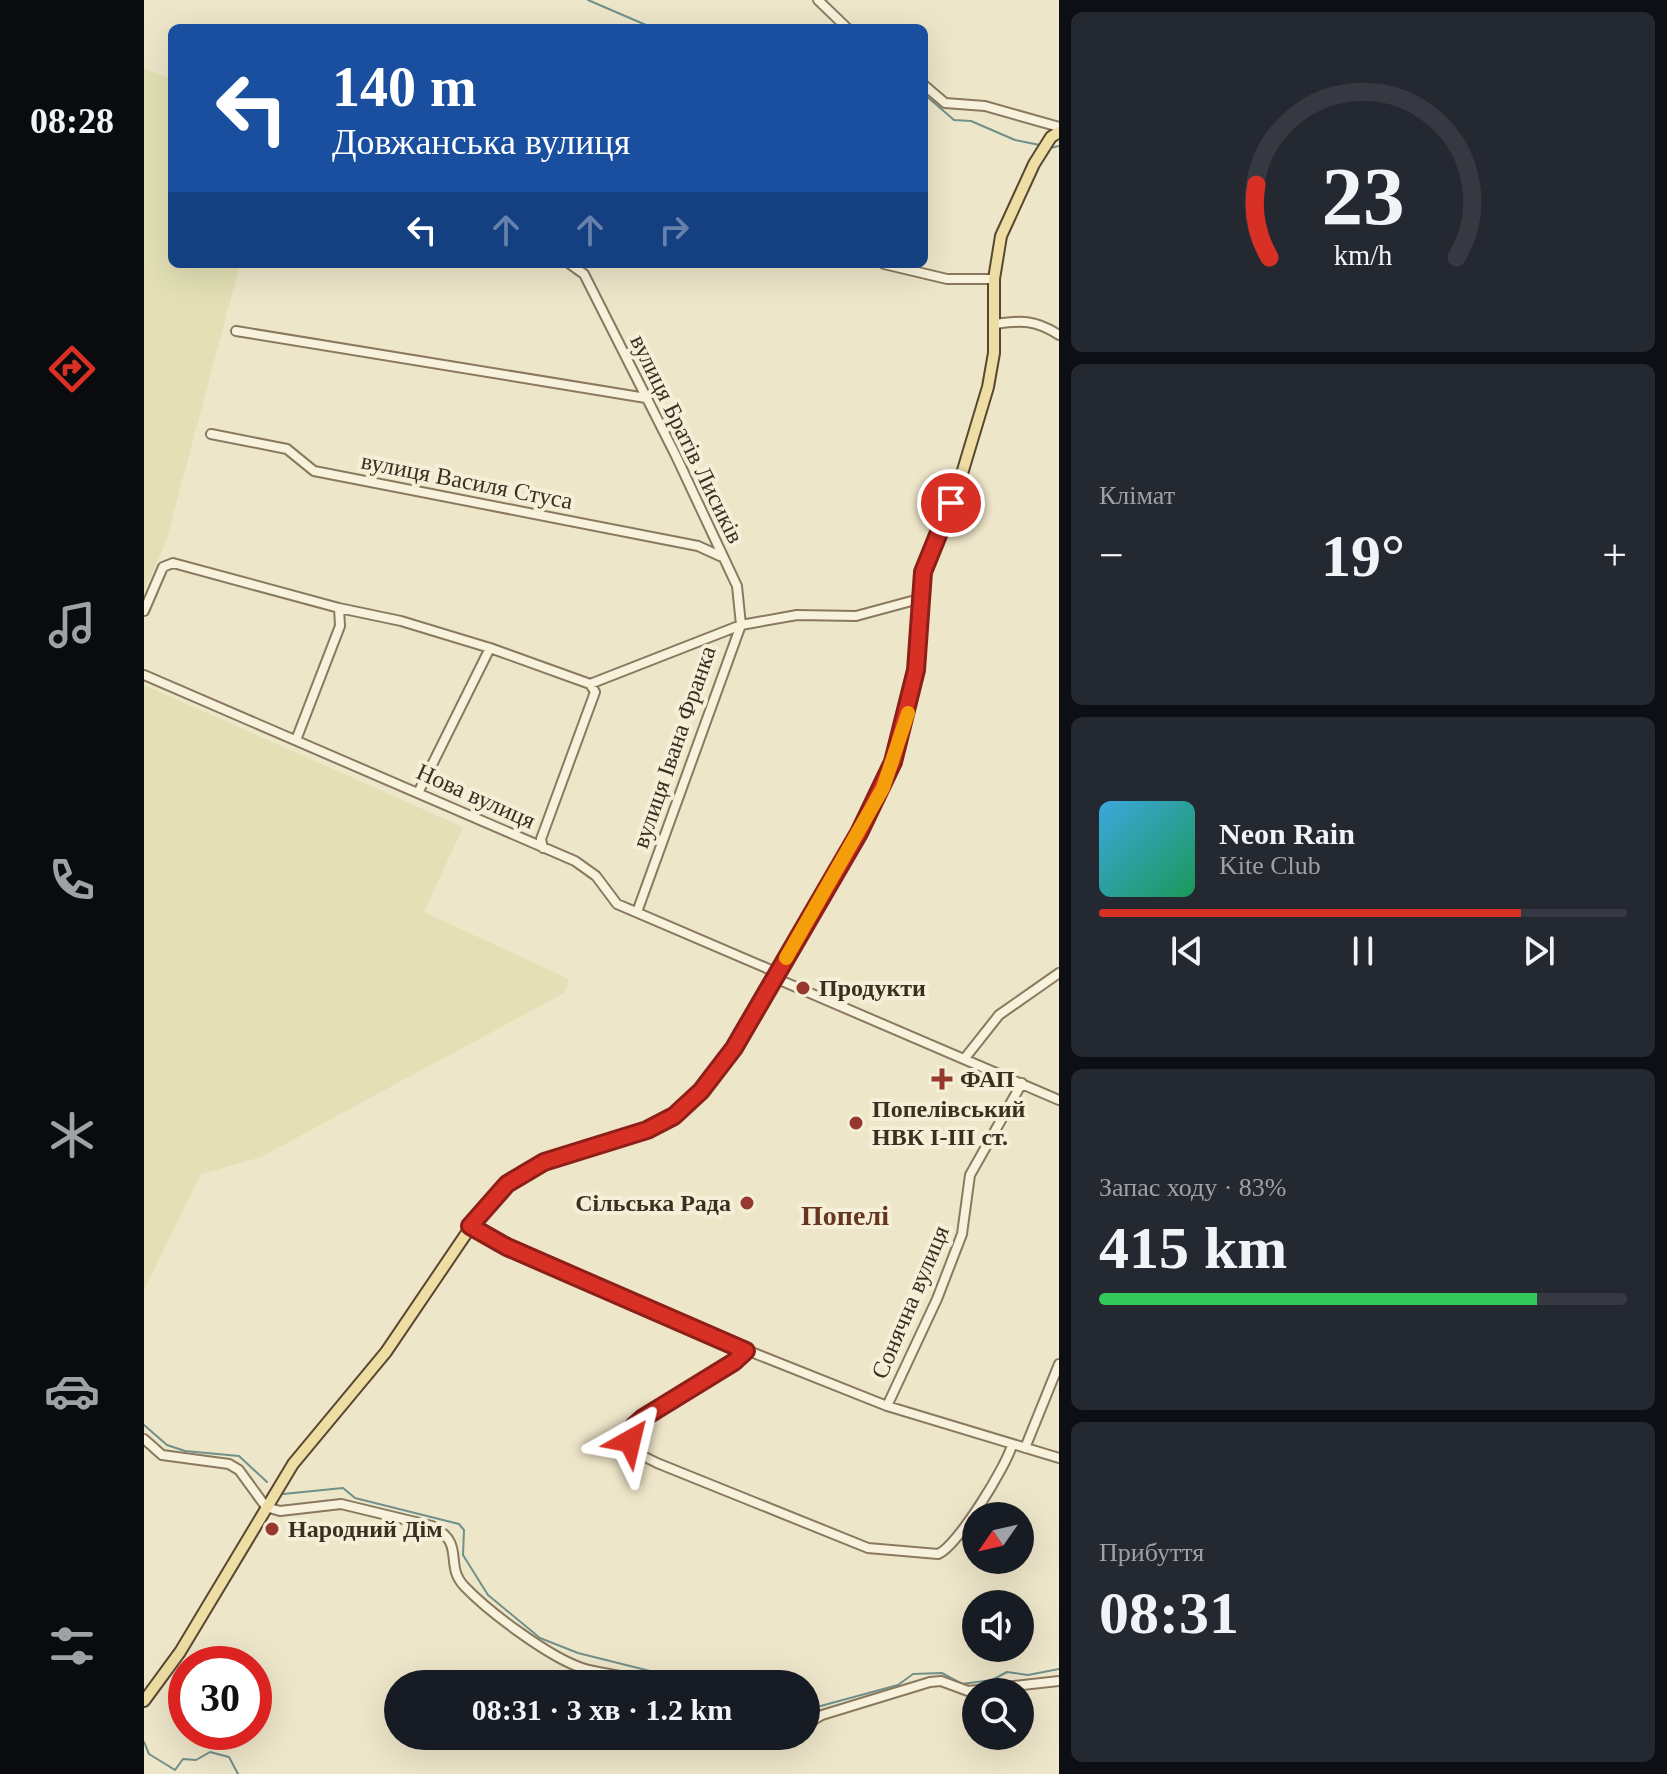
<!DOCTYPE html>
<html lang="uk">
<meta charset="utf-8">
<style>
:root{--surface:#171b24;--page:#242831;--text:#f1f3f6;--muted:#9ea1a6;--line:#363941;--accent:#d93025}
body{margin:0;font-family:"Times New Roman",serif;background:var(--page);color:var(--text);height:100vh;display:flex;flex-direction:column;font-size:30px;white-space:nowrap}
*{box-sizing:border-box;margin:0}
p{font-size:26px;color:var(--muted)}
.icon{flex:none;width:44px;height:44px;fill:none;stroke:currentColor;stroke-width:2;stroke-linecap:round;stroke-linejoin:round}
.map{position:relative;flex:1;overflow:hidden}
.sheet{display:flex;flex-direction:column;gap:12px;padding:12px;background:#0d0f14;width:608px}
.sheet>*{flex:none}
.top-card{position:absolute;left:24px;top:24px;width:760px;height:244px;border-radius:12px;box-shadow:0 8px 32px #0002;background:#1a4fa0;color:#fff;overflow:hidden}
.needle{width:52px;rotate:236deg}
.controls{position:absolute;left:818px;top:1502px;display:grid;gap:16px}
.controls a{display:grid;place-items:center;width:72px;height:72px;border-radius:50%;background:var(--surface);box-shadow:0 8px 32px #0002;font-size:40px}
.speed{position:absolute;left:24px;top:1646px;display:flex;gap:16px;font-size:40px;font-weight:700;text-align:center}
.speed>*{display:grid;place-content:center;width:104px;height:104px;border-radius:50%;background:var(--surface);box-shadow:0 8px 32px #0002;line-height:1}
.speed .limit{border:12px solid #d22;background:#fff;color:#111}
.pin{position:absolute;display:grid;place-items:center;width:68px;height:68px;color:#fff;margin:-34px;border:4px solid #fff;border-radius:50%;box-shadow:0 2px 8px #0007}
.me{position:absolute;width:88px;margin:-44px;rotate:37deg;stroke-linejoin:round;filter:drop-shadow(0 0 6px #0008)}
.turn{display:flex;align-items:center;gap:28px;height:168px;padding:0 32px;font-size:36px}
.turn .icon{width:104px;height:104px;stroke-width:2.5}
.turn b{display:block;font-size:56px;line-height:68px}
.lanes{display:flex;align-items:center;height:76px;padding:0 32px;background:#0003;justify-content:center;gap:40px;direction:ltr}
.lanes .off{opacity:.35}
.big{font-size:60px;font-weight:700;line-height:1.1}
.sheet .tile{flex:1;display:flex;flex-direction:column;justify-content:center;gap:12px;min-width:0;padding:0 28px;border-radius:12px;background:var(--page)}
.sheet .dial{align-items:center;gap:0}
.dial svg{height:208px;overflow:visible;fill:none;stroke:var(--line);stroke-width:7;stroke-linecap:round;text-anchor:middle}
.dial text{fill:var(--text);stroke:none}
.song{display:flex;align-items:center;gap:24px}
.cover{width:96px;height:96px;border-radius:12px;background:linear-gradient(135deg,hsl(200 70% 55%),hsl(150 70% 35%))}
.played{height:8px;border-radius:4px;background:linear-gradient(90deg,var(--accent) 80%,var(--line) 80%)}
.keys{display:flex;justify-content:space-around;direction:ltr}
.heat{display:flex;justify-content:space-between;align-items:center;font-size:44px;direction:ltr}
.charge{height:12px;border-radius:6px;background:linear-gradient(90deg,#34c759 83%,var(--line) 0)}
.trip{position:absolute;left:240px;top:1670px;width:436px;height:80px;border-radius:40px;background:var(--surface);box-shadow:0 8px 32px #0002;font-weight:700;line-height:80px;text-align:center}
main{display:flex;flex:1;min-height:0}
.tab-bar{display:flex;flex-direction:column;width:144px;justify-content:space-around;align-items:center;background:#090b0e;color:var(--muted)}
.tab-bar .icon{width:56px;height:56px}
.tab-bar .current{color:var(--accent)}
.tab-bar b{font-size:36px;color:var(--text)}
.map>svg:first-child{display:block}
</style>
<main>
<nav class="tab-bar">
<b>08:28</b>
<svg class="icon current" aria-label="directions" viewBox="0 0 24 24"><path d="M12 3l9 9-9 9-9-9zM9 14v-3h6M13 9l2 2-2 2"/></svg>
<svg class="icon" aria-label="music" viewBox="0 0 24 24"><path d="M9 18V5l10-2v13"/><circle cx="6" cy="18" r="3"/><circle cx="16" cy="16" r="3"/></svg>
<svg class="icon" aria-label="phone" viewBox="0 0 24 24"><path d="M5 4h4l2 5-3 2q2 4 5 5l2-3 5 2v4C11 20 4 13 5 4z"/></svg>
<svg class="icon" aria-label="climate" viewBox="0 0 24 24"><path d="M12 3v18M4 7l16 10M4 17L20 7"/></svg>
<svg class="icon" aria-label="car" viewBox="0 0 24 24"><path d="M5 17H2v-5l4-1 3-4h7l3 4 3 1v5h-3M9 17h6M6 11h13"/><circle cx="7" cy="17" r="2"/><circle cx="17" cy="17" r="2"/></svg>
<svg class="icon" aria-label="filters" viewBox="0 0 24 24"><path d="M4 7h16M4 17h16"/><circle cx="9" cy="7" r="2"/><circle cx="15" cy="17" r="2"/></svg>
</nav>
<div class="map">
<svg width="915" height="1774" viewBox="0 0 915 1774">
<rect width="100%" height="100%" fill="#eee6c9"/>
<path fill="#e3e0b6" d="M0,69L28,78V264H96L22,542L0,591Z
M0,685L319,827L280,912L425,979L420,993L117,1157L57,1174L0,1290Z"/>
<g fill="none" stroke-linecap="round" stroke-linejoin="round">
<path stroke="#70908b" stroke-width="2" d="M444,0L509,28
M780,94L810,120L827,121L871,140L896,145
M906,148L915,146
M0,1425L23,1445L41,1451L95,1456L123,1482
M139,1494L199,1488L211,1498L315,1524L320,1530L319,1555L344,1595L396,1638L434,1653L518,1674L526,1684
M662,1710L754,1685L769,1674L798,1673L818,1684L848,1680L863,1672L884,1675L915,1669
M0,1742L5,1754L31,1770L39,1759L52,1760L66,1752L85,1757L94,1774"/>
<g stroke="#8a795e" stroke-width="12">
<path id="minor" d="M674,0L703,28
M780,85L801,103L841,106L915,127
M740,264L803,279H850
M852,324C878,320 892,320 915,335
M92,331L502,398
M67,434L143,449L170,471L554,546L576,556
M0,611L19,567L29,563L195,608L257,621L346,648L446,684L597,625L593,586L532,456L440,274L426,264
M0,675L431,861L452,876L473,904L634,973
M152,740L196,626L195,608
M274,793L346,648
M399,848L397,839L451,692L446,684
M493,912L597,625L653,615L712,616L775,599
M631,978L915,1100
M821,1058L855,1015L915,973
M326,1226L363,1247L562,1334L743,1406L915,1458
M602,1351L590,1362L490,1426L486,1441L499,1456L513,1463L724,1548L794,1554C813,1547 863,1465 868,1445
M743,1406L793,1299L818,1234L826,1175L878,1083
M0,1439L18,1455L85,1464L95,1470L122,1507L136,1511L197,1504L288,1526C323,1544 299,1565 321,1587C345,1612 405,1657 438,1668C460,1675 482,1674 503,1684
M881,1448L915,1364
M662,1724L678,1715L786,1682L797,1681L824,1691L915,1681
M554,1736L625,1743L639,1736"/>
</g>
<g stroke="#584732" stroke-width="14">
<path id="major" d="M0,1701L36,1652L149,1464L242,1352L343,1203L363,1184L400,1162L503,1130L541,1108L590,1048L715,833L739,788L755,744L772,670L779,572L817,477L844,387L850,353V279L857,236L890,164L907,137L915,132"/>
</g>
<use href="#minor" stroke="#f8f2dc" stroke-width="8"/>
<use href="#major" stroke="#efdea3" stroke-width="10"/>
</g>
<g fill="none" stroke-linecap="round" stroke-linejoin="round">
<g stroke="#8d1f18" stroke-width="20">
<path id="route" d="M486,1441L490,1426L499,1418L590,1362L602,1351L363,1247L326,1226L363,1184L400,1162L503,1130L530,1116L557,1091L590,1048L715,833L749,762L772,670L779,572L807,503"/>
</g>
<use href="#route" stroke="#d93025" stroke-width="14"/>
<path stroke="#f59e0b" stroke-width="14" d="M642,958L739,788L764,713"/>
</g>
<g fill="#97382f" stroke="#f5efd8" stroke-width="3">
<circle cx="659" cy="988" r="8"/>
<path d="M794 1067h8v8h8v8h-8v8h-8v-8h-8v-8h8z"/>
<circle cx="712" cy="1123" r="8"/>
<circle cx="603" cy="1203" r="8"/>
<circle cx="128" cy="1529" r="8"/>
</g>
<g text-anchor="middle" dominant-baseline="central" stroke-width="8" stroke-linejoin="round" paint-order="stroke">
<g font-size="24" fill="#3a2f21" stroke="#f5efd8">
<text transform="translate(543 439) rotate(64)">вулиця Братів Лисиків</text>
<text transform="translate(323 481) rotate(11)">вулиця Василя Стуса</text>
<text transform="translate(530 747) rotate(-71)">вулиця Івана Франка</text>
<text transform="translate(332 796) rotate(24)">Нова вулиця</text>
<text transform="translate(766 1302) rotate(-67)">Сонячна вулиця</text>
</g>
<g font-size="24" font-weight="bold" fill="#3a2f21" stroke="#f5efd8" text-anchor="start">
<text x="675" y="988">Продукти</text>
<text x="816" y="1079">ФАП</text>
<text x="728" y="1109">Попелівський<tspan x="728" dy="28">НВК І-ІІІ ст.</tspan></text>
<text x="587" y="1203" text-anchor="end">Сільська Рада</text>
<text x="144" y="1529">Народний Дім</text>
</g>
<g font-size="28" font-weight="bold" fill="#663621" stroke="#f5efd8">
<text x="701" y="1215">Попелі</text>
</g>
</g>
</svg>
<div class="controls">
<a><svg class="needle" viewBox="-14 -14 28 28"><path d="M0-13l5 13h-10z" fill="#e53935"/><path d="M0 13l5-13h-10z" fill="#9ea1a6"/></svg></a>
<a><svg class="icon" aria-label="sound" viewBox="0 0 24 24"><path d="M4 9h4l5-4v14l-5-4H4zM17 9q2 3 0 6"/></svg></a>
<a><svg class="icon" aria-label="search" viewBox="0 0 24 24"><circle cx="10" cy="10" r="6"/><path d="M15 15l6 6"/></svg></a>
</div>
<div class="speed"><div class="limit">30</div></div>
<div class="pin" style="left:807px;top:503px;background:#d93025"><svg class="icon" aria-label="arrive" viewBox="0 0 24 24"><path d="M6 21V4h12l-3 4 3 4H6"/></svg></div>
<svg class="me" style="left:486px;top:1441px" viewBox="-20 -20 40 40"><path d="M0-17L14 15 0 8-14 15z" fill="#d93025" stroke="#fff" stroke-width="4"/></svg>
<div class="trip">08:31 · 3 хв · 1.2 km</div>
<div class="top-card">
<div class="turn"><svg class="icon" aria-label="left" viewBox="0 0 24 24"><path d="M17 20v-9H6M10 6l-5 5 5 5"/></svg><div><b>140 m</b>Довжанська вулиця</div></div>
<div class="lanes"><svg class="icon" aria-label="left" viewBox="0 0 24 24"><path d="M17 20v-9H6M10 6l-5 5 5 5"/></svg><svg class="icon off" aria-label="ahead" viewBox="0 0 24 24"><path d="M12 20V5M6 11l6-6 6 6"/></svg><svg class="icon off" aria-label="ahead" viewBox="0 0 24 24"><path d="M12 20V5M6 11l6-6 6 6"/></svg><svg class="icon off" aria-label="right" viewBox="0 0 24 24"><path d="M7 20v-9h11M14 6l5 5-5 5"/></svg></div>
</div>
</div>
<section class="sheet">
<div class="tile dial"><svg viewBox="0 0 100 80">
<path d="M14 69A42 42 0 1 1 86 69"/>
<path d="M14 69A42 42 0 0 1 9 41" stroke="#d93025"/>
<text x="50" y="56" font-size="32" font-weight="700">23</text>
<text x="50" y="72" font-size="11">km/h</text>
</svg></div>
<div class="tile"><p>Клімат</p>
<div class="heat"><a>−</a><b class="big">19°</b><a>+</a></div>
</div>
<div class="tile">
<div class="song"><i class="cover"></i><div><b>Neon Rain</b><p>Kite Club</p></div></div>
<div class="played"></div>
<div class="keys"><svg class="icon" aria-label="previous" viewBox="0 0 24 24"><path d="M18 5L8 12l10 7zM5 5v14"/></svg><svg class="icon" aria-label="pause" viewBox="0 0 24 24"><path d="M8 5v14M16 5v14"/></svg><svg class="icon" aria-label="next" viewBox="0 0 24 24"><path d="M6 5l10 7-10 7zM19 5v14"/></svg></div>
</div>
<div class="tile"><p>Запас ходу · 83%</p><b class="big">415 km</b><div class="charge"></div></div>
<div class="tile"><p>Прибуття</p><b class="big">08:31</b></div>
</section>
</main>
